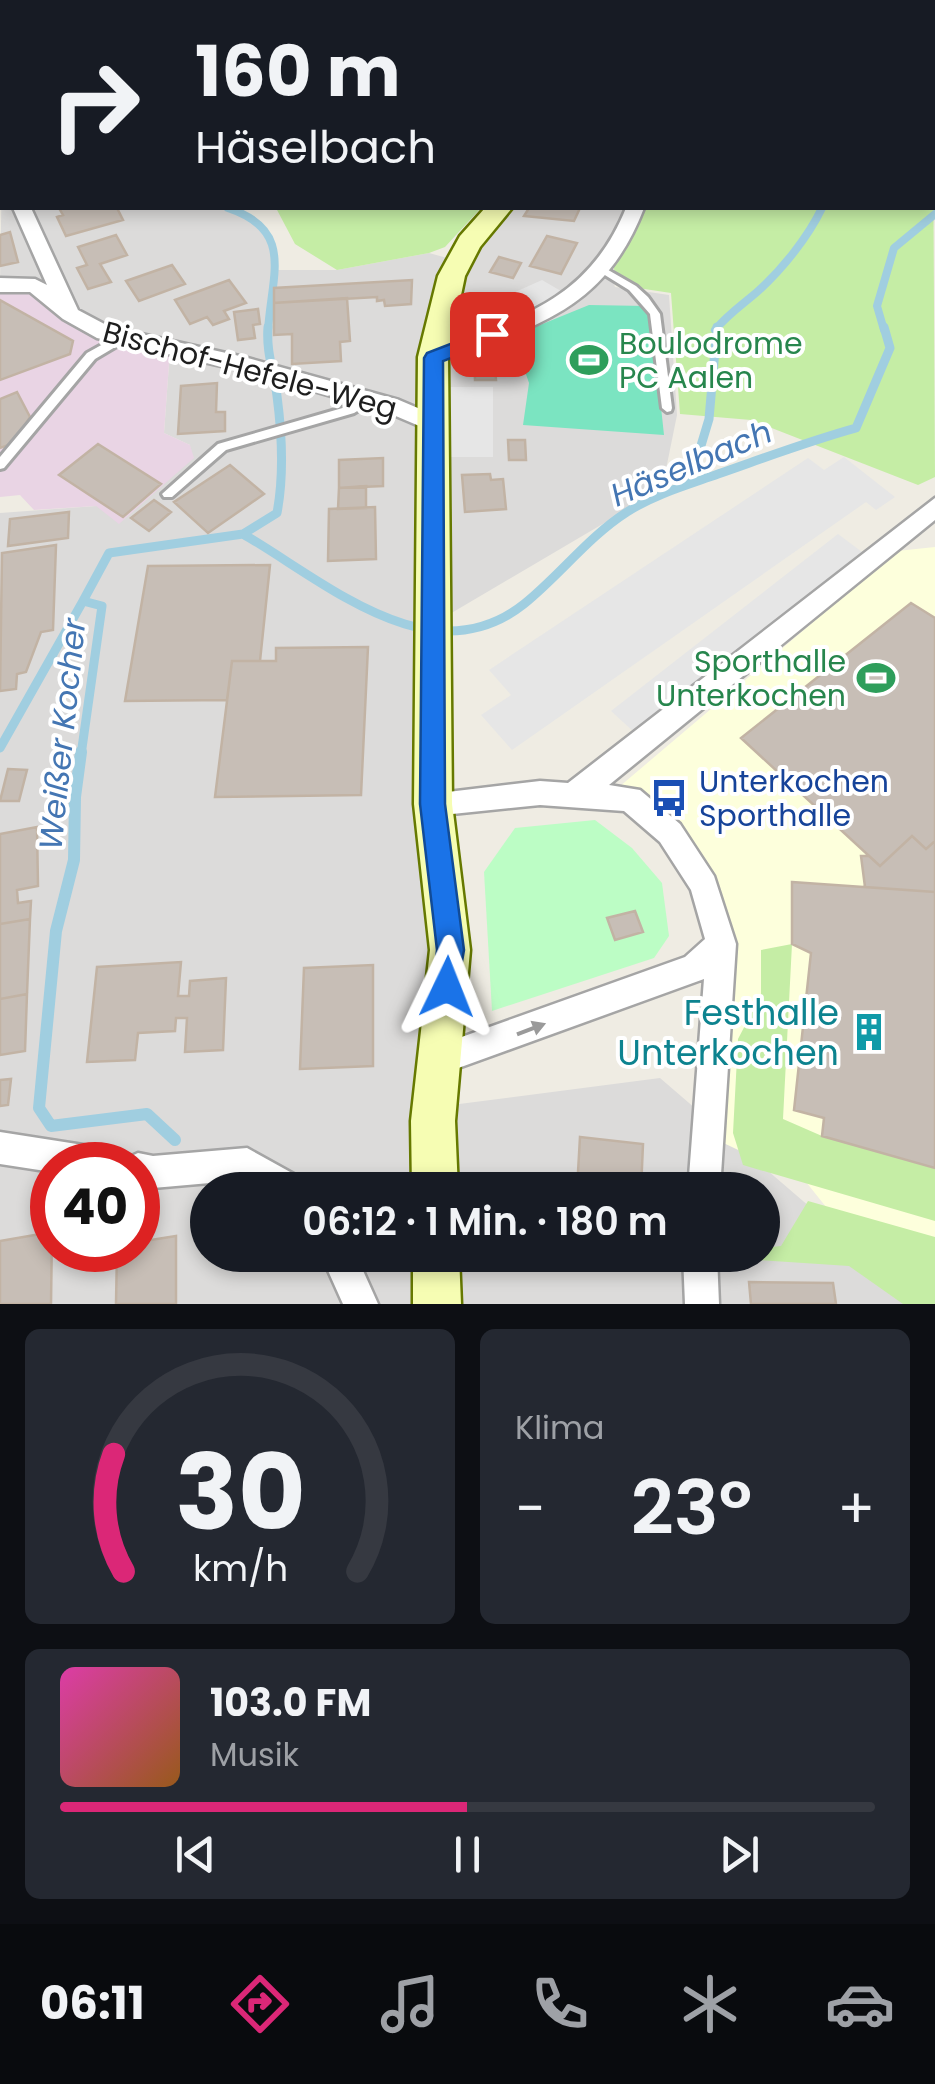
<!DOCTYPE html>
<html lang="de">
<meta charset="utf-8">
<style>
:root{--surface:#171b24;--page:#242831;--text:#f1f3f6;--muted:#9ea1a6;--line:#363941;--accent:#db2777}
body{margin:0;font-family:Poppins,sans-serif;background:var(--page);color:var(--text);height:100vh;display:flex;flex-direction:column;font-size:38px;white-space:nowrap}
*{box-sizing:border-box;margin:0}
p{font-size:32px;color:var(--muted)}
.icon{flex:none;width:55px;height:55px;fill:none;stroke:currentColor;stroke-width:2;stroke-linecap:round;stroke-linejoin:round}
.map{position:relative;height:1304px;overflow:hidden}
.details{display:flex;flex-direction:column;gap:25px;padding:25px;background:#0d0f14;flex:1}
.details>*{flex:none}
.top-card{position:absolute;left:0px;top:0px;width:935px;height:210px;box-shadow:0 5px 15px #0003;background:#171b24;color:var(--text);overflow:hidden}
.speed{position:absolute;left:30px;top:1142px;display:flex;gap:20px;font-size:50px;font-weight:700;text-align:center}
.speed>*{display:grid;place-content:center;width:130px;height:130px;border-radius:50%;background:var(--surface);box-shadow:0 5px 15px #0003;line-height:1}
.speed .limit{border:15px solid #d22;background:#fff;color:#111}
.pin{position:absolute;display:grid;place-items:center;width:85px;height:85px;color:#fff;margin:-42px;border-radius:20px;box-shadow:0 5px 15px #0006}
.me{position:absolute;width:110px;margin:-55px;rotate:2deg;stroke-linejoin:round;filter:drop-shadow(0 0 8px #0008)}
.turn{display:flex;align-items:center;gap:35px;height:210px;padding:0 30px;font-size:45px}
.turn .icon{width:130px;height:130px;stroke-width:2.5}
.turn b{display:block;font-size:70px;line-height:85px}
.big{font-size:75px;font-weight:600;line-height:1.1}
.details .widget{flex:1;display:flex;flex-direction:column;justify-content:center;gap:15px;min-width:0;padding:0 35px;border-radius:15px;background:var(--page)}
.details .dial{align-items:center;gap:0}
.dial svg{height:260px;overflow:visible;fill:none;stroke:var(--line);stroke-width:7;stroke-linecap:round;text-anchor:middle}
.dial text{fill:var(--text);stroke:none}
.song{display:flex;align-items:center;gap:30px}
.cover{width:120px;height:120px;border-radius:15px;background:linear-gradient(135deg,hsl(320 70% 55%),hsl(30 70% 35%))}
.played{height:10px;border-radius:5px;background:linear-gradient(90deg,var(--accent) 50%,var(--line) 50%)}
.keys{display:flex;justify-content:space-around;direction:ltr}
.heat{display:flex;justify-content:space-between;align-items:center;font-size:55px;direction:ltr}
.details .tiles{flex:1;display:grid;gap:25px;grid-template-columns:1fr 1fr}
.widget:last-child{grid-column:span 2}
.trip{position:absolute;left:190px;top:1172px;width:590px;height:100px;border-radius:50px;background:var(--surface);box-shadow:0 5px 15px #0003;font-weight:600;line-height:100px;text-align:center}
.tab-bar{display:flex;height:160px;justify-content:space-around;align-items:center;background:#090b0e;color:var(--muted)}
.tab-bar .icon{width:70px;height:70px}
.tab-bar .current{color:var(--accent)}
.tab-bar b{font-size:45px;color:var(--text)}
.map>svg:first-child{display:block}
</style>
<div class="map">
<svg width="935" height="1304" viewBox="0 0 935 1304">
<rect width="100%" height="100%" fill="#efece3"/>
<path fill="#dcdbda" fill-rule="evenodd" d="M2,167V208H228L255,217L270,233L274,252L271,270H337L429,253L469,264L480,238L505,208H630L624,228L606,261L615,287L669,295L677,415L662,489L443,618L428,1108L660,1078L903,1287L915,1304H0V513L96,506L190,445L164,433L170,350L107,330L0,283ZM52,1165H138V1250H52ZM208,1190H762V1255H208Z"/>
<path fill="#e9d4e4" d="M0,288L32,289L67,317L170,350L164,433L190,445L194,458L119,524L96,506L34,510L20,495L0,497Z"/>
<path fill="#fdffdc" d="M935,547V1304H904L806,1182L713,1138L708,881L619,787L897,551Z"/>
<path fill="#c5eda5" d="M933,130L935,477L918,485L751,420L680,414L671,293L618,285L613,265L632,232L638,208H932Z
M276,208H481L445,247L429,253L337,270L295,244Z
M792,944L783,1119L822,1136L935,1168V1221L743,1165L733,1133L738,1039L761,995V950Z
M808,1201L935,1237V1304H903L849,1266L726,1258L762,1255L763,1248L781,1246Z"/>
<path fill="#a3d195" d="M359,0H740L737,2Z"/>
<path fill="#bcfdc5" d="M595,820L632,848L662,883L669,936L654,958L492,1011L484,872L515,828Z"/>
<path fill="#7be4c1" d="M589,305L646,306L651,314L664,435L523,425L529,383L513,336Z"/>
<path fill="#e6e6e6" d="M542,280L573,298L492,334L473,311Z
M442,387H493V457H440Z
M844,457L895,497L876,510L866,502L512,750L481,715L511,695L489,670L808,458L824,470Z
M838,534L862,552L635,733L611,711Z"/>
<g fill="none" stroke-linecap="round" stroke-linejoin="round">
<path stroke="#a0cee0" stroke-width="8" d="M228,208C294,230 272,273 268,330
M715,330C728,314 742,305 757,292C782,270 808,237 822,208
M884,330L877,306L894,248L935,214"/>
<path stroke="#a0cee0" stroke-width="9" d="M690,482L709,419L717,327
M243,534C326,582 431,678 524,604C560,575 588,537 627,512C655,494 687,485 718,474C764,458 809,441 856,428L890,348L884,327
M0,748L83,601
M81,755L102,606L83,601L109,553L243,534L277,513C284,476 282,434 277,396C274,371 266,353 268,327"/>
<path stroke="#a0cee0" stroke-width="12" d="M81,752L75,797L74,860L56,931L39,1108L51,1126L147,1114L175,1140"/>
</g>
<path fill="#c7beb6" stroke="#c2b3a4" stroke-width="2.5" d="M59,208H117L123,220L66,236L57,217L63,215Z
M529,208H580L574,221L524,216Z
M10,232L18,262L0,266V235Z
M116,235L127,255L100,264L111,282L88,289L77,268L87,265L78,247Z
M547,236L577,243L561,274L530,266Z
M499,257L521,263L513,278L490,272Z
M172,265L185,284L139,301L126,281Z
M229,280L246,303L224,311L229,319L213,325L207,317L190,324L175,300Z
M412,280L411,304L385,306L384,300L377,301V297L274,303V288Z
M347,298L350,341L340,342L341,361L292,364V334L274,335V303Z
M0,300L73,341L70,354L0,380Z
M258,309L260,324L253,325L255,338L238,340L234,312Z
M474,353H494L496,380H475Z
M217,383L216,412H225V431L178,434L181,386Z
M17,392L30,417L14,443L0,448V399Z
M508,440H525L526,460H509Z
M98,444L161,484L123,517L59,475Z
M383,458V486L339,488V460Z
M230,465L264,494L208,533L174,502Z
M490,474L491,480L503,479L506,509L465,512L462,475Z
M366,486V508L338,509L339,488Z
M154,500L171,512L149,531L131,518Z
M375,507L376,559L328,561L329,509Z
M69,512L68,538L8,546L10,519Z
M56,545L53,630L41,632L26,672L17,674L16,689L0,691L2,553Z
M270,565L260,661H232L227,700L125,701L148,566Z
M911,603L935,618V841L926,849L912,836L880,866L741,738Z
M368,647L361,795L215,797L232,661H276V648Z
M8,769L27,770L19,801H0Z
M37,827L38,886L17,890L18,903L31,901L30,919L0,924V834Z
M912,836L926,849L935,841V892L865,887L861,856H869L880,866Z
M792,882L935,892V1168L822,1136L824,1118L794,1110L811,953L792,944Z
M635,911L643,932L615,940L607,918Z
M30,919L27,994L0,999V924Z
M181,962L178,996H189L190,981L226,978L223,1050L185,1052L187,1018H176L175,1031L138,1033L135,1060L87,1062L97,967Z
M373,965V1066L300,1069L304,968Z
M27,994L25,1051L0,1055V999Z
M11,1079L8,1105L0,1106V1080Z
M580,1137L643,1144L641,1190H577Z
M52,1232L51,1304H0V1241Z
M176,1236V1304H116L117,1250H138V1242Z
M749,1282L833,1283L836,1304H751Z"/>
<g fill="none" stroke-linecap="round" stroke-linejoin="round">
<g stroke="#a5a5a5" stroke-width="6">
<path id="lane" d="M80,0H88V2H80Z
M371,0H380L382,2H373Z
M0,15H2V20H0Z
M603,267L636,286L648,297L660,314L672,408L671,411L667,412L662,408L650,314L629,290L600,272V268Z
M123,333L128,337L127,340L95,359L4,468L0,469V457L87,353Z
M368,395L372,396L373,399L372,402L354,413L226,450L172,497H164L162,494L218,444L346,407Z"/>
</g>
<g stroke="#a5a5a5" stroke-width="5">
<path id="street" d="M0,159H2V171L0,170Z
M13,208H31L78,310L110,327L244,357L399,400L439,417L442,423L431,431L384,411L244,371L97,338L63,319L30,292H0V278L35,279L47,285Z
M626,208H644C604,311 536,326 440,362H426L423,357L426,352C515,319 587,304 626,208Z
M935,498V520L609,785L640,790L680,824L714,876L736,944L720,1190H688L704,979L439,1075L428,1071L424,1060L428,1049L685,957L705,939L691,890L660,842L624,811L540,805L433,816L423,813L419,804L423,795L540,781L568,783Z
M0,1132L109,1149L120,1154L124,1163L127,1158L138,1153L153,1156L247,1148L301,1178L305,1190H259L244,1180L153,1188L138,1185V1165H52V1172L0,1164Z
M321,1255H356L378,1304H343Z
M683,1255H717L719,1304H685Z"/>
</g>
<g stroke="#667900" stroke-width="5">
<path id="secondary" d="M496,0H519L520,2H498Z
M485,208H512L480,247L465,276L448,357L452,804L470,950L455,1121L458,1190H412L411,1121L430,950L414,804L418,357L438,276L460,236Z
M413,1255H459L461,1304H413Z"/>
</g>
<use href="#lane" fill="#fff" fill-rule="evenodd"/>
<use href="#street" fill="#fff" fill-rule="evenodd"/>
<use href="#secondary" fill="#f6fdb3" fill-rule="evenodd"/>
</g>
<defs><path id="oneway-solid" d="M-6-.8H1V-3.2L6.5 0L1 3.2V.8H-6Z" transform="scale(2.5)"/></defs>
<use fill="#9a9a9a" href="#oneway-solid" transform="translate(531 1029) rotate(-21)"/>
<path fill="#1a73e8" stroke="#114b97" stroke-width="2.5" d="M492,328L501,334L499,339L443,361L445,804L464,950L456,996L447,1000L437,996L433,987L437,950L420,804L424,358L427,353Z"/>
<defs>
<g id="stadium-bare" transform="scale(3)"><path d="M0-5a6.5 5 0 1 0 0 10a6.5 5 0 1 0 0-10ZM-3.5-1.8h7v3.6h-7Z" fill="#2e9e5b" stroke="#fff" stroke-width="2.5" paint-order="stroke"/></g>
<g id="bus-bare" transform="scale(3)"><path d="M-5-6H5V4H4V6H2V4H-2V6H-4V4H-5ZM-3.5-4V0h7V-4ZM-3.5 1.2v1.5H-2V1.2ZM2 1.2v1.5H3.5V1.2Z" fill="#1a4fb4" stroke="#fff" stroke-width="2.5" paint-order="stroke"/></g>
<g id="building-bare" transform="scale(3)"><path d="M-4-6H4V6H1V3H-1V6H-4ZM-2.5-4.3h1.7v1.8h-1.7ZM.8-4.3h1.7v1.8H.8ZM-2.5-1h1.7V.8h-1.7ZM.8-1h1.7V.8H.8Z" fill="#0f9aa8" stroke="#fff" stroke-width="2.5" paint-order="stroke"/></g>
</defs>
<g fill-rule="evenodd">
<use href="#stadium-bare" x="589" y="360"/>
<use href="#stadium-bare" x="876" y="678"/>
<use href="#bus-bare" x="669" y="798"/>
<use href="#building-bare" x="869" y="1032"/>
</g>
<g text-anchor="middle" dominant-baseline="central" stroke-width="8" stroke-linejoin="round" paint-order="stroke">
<g font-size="30" fill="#27864d" stroke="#fff" text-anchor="start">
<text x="619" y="343">Boulodrome<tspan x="619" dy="34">PC Aalen</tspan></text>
<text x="846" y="661" text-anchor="end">Sporthalle<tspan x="846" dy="34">Unterkochen</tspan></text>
</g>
<g font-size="30" fill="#1e1e1e" stroke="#fff">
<text transform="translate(250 370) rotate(15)">Bischof-Hefele-Weg</text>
</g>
<g font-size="30" fill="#164399" stroke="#fff" text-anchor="start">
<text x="699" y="781">Unterkochen<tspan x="699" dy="34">Sporthalle</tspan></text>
</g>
<g font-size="32" font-style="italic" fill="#4476b3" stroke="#fff">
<text transform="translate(691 463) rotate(-23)">Häselbach</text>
<text transform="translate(62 734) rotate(-84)">Weißer Kocher</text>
</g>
<g font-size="35" fill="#0d838f" stroke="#fff" text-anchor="end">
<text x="839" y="1012">Festhalle<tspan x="839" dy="40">Unterkochen</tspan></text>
</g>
</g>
</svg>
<div class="speed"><div class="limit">40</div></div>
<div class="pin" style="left:492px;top:334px;background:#d93025"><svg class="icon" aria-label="arrive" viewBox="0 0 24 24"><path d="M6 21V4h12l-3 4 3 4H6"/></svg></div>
<svg class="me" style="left:447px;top:987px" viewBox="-20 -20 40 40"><path d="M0-17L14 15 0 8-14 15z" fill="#1a73e8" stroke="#fff" stroke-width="4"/></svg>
<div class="trip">06:12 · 1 Min. · 180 m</div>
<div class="top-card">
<div class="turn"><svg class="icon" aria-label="right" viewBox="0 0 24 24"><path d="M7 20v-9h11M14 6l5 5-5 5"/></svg><div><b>160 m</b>Häselbach</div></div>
</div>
</div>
<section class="details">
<div class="tiles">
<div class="widget dial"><svg viewBox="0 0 100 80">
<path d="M14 69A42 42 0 1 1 86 69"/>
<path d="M14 69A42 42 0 0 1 11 33" stroke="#db2777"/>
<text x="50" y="56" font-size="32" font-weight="700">30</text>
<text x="50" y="72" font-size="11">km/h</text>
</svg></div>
<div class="widget"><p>Klima</p>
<div class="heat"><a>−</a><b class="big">23°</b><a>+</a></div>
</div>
<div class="widget">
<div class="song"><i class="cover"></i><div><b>103.0 FM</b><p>Musik</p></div></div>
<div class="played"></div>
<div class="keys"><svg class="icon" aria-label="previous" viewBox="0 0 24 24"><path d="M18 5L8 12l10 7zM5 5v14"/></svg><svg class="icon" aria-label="pause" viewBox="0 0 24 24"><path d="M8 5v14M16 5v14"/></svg><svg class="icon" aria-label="next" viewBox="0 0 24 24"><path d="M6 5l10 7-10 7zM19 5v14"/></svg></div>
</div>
</div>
</section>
<nav class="tab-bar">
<b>06:11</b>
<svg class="icon current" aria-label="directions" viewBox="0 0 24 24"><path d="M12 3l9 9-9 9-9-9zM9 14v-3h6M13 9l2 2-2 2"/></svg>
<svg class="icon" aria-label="music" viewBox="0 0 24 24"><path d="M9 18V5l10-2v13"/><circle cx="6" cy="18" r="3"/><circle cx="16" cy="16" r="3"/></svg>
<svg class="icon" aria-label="phone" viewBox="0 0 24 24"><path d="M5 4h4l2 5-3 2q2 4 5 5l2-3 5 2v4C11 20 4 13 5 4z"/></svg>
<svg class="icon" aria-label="climate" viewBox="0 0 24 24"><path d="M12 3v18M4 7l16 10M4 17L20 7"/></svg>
<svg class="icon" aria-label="car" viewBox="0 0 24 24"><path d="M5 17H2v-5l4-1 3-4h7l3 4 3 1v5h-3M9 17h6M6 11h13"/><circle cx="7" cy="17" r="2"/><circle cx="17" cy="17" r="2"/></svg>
</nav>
